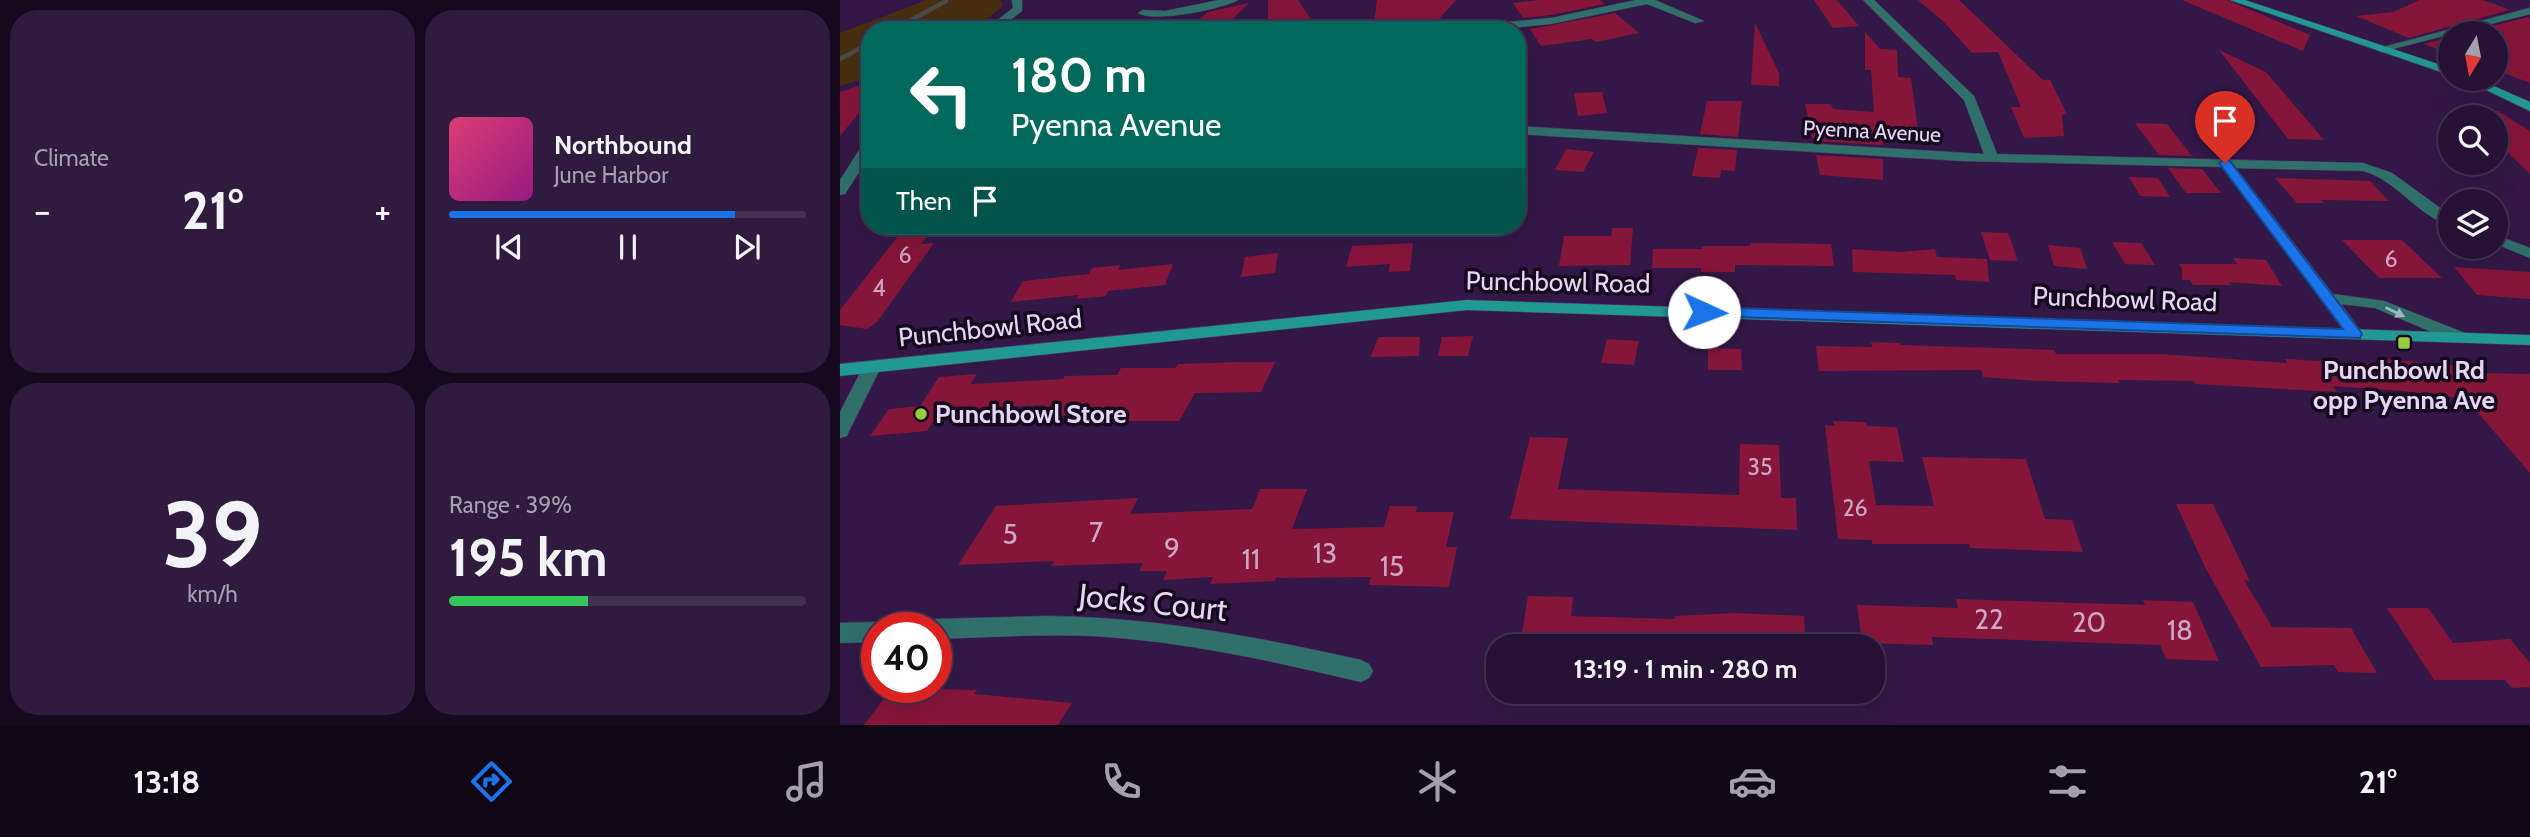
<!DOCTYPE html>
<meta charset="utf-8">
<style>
:root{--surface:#261235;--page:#2e1b3d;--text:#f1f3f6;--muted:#a49ead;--line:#423250;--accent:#1a73e8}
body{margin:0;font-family:Cabin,sans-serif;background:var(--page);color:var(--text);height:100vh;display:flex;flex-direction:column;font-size:26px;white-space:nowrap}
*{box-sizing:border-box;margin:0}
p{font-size:23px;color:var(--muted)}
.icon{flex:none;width:38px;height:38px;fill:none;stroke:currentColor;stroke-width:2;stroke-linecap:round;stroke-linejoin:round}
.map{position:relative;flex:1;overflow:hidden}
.panel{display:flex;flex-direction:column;gap:10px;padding:10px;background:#150a1d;width:840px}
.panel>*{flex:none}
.top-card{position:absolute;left:21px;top:21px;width:665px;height:214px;border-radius:28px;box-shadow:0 7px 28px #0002,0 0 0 2px var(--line);background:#00695c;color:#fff;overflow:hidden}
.needle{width:46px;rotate:190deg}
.fabs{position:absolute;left:1598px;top:21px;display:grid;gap:14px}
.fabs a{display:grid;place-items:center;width:70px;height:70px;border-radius:50%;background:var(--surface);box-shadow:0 7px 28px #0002,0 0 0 2px var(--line);font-size:35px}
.speed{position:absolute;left:21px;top:612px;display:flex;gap:14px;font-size:35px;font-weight:700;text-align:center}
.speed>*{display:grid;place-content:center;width:91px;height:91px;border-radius:50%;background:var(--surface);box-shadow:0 7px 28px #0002,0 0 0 2px var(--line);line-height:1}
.speed .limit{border:10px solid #d22;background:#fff;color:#111}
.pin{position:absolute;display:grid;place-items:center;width:60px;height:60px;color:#fff;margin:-72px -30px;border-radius:50% 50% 50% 0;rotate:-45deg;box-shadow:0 0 7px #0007}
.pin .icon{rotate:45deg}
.me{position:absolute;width:77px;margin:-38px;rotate:92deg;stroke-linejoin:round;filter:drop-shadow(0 0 5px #0008)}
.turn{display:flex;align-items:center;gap:24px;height:147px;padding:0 35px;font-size:32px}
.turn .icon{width:91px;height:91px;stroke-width:2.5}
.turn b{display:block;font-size:49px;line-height:60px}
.then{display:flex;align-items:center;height:66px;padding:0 35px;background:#0003;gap:14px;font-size:26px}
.big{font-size:52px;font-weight:800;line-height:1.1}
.panel .card{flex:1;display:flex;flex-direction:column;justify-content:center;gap:10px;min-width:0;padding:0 24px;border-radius:28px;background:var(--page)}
.panel .dial{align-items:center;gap:0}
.dial b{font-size:91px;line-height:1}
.song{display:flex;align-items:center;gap:21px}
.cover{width:84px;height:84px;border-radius:10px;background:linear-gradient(135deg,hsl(340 70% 55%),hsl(310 70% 35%))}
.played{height:7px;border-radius:4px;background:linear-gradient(90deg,var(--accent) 80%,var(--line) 80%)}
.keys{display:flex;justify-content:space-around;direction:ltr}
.heat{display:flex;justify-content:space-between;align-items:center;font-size:38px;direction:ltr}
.charge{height:10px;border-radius:5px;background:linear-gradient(90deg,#34c759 39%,var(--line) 0)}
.panel .tiles{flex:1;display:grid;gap:10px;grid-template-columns:repeat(2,1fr)}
.trip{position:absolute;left:646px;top:634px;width:399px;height:70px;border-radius:28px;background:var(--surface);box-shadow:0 7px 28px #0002,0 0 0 2px var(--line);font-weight:800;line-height:70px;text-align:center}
.dock{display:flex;height:112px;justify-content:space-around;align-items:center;background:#0f0715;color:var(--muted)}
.dock .icon{width:49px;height:49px}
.dock .selected{color:var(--accent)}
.dock b{font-size:32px;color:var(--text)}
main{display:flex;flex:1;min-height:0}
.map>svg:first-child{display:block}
</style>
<main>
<section class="panel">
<div class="tiles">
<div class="card"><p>Climate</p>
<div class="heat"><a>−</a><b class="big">21°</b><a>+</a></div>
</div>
<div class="card">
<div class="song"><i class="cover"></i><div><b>Northbound</b><p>June Harbor</p></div></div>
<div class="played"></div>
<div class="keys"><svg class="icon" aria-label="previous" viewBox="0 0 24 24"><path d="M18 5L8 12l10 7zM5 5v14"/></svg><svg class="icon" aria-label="pause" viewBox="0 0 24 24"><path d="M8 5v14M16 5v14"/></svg><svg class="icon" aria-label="next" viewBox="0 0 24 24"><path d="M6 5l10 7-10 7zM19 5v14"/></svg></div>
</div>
<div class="card dial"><b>39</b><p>km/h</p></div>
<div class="card"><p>Range · 39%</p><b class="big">195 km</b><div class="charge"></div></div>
</div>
</section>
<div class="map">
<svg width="1690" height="725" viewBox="0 0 1690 725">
<rect width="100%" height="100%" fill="#331847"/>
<path fill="#482f10" d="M87,0H160L163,6L132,30H30V77L0,86V33Z"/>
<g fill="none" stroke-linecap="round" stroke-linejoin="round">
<path stroke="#4c4b4c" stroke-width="4.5" d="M53,30L106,1
M0,59L30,43"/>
</g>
<path fill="#86153a" d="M428,0H458L478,30H428Z
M537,0H616L589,30L553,28L533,30Z
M699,0H760L765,4L711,15L683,18L673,3Z
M974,0H997L1019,26L993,28Z
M1078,0H1119L1203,80H1210L1227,114L1222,115L1224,136L1184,138L1171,107H1181L1158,52L1132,53L1104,22Z
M1342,0H1387L1470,35L1463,51Z
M1580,0H1643L1670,10L1569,38L1516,16L1553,12Z
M409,3L381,30H348L368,12Z
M775,13L799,33L756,42L752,39L701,46L690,29Z
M1688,17L1690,18V83L1656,70V33H1625Z
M915,23L939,73V86L911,85Z
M1025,32L1040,49L1057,50L1058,77L1071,78L1078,130L1043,127V145L973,141L965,104H991L993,109L1034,112L1031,70H1025Z
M1610,37V54L1584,44Z
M1379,50L1426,72L1484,140L1448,139Z
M30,82V100L0,136V92Z
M762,92L767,113L738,116L734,93Z
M867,101H902L898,137L860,134Z
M1658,111L1690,131V174L1656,141V117H1631L1626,113Z
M1295,123L1327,124L1352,156L1319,155Z
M858,148L897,150L895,171L881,170L880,178L852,176Z
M726,149L754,152L743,172L715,170Z
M976,155L1043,159V180L980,175Z
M1328,168L1362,169L1381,193H1346Z
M1289,177L1318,178L1330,197L1300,196Z
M1435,178L1530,181L1549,201L1481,200L1484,203H1457Z
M66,226H95L81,244L94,243L37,322L27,329L0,325V310Z
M772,228H793L790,265L719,266L724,236H771Z
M1141,232L1168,233L1178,261L1150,260Z
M1502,240H1562L1602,278H1539Z
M1272,242L1301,243L1315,265L1285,264Z
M573,243L570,271L549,272L550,264L506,267L512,246Z
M910,243L991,244L994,266L895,265V272H861V268H812L813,249H862V246H910Z
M1208,245L1240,248L1247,269L1214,266Z
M1012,249L1060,252L1095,249L1097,257L1147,259L1149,282L1116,280L1115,275L1013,272Z
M438,253L435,273L401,277L405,257Z
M1393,258L1426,260L1442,286L1389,282L1391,285H1353L1350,280H1342V268L1339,264H1397Z
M333,264L325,285L268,291L266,296L236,299L238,295L171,302L183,281L249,274L252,268L280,265L278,270Z
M1614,267L1690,272V299L1637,295Z
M633,336L628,356H598L602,337Z
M539,337H580L579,356L530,357Z
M767,339L799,341L794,365L761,363Z
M1031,342L1060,343V345L1214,350L1216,354H1321L1447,363L1445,359L1547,365L1543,359L1634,367L1639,373L1690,374V473L1626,399L1563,391L1493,386L1497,392L1355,384L1353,381L1278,380L1280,383L1197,381L1143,377L1141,370L979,371L976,346L1032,347Z
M868,348L901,349L902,370H868Z
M399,362H435L421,392L355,393L339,421H245L249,415L198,416L205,405L116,410L114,413L97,415L87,431L30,436L49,409L80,406L99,377L137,374L131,384L223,379L225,376L277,375L281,368H335L338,364Z
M994,421L1026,422L1027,426L1057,427L1064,462L1029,461L1036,505L1094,506L1082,457L1186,459L1205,519L1232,520L1243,552L1130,548L1129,544H1032V540L998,539L985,425L994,426Z
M690,437L728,438L718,489L899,495L900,444L939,445L941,498H956L957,530L670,519Z
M420,489H467L452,529L544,527L550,506H577L576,512H614L606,547H617L609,587L529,585L531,577L436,578L435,581L370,584L373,577L323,580L327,571H299L303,563L211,566L215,561L118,565L156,506L298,498L290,514L412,509Z
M1336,504H1373L1410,581L1404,580L1432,627L1511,628L1537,673L1498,672L1494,665L1421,667L1365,567Z
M688,596L733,597L731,616L835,619V616L895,613L964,616L966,646L680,645Z
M1116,599L1305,605L1303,600L1353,602L1379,661L1326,659L1320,645L1092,637L1093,645L1022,643L1017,605L1118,608Z
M1547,608H1588L1613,643L1670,639L1690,663V687L1672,688L1665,680H1594Z
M52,688L137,690L134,694L232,703L218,725H24Z"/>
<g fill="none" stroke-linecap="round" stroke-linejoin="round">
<g stroke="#4f3663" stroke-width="1">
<path id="street" d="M172,0H182V11L157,30H145L173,8Z
M379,0H398C383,9 313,23 298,13L303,10L325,11Z
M796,0H815L864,21L855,23L807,4L711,24L649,30L629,28L634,25L711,18Z
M1023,0H1034L1134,96L1157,154L1523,163L1552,173L1610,215V225C1577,216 1557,180 1523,171L1396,168L1493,294L1544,301L1625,333L1627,337L1625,341H1613L1535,308L1501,304L1523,334L1515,339L1509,338L1382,167L1122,161L677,134V126L1144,154L1124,100Z
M1690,8V14L1541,52L1536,49Z
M30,140V155L5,194L0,195V180L25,141Z
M1656,235L1690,248V258L1656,244Z
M32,361L41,367L9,431L7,436L0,438V412L23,367Z
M207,616C313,617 418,637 521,660L529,664L533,671L529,678L521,682C433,661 342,641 252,636C200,634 148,637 96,639V628H85L88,622L96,619Z
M37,622L47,628H37V642L0,643V623Z"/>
</g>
<g stroke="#4f3663" stroke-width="1">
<path id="secondary" d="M1390,0H1405L1610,68V75Z
M1623,79H1638L1690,102V111Z
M627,300L1690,335V345L627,310L0,376V364Z"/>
</g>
<use href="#street" fill="#2f706b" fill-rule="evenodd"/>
<use href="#secondary" fill="#209992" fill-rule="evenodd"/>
</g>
<defs><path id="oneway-solid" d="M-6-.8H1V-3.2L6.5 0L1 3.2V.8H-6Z" transform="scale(1.75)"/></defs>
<use fill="#a5b2c3" href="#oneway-solid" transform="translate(1555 312) rotate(26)"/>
<path fill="#1a73e8" stroke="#114b97" stroke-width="2" d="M1385,159L1389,160L1520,331L1522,334L1520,338L864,316L857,312L864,307L1503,329L1379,163Z"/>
<g fill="#94cc3b" stroke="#150a1e" stroke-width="2.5">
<rect x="1557" y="336" width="14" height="14" rx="3.5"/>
<circle cx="81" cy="414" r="7"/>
</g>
<g text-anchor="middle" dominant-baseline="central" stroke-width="7" stroke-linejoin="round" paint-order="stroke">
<g font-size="21" fill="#e5d5f3" stroke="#150a1e">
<text transform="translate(1032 131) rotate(3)">Pyenna Avenue</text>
</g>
<g font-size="23" fill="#cda5c5">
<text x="65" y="255">6</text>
<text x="1551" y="259">6</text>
<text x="39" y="288">4</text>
<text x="920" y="467">35</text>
<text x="1015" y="508">26</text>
</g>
<g font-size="26" fill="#e5d5f3" stroke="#150a1e">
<text transform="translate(718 282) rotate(1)">Punchbowl Road</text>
<text transform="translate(1285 299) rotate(2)">Punchbowl Road</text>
<text transform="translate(150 328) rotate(-6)">Punchbowl Road</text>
</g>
<g font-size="26" font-weight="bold" fill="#e5d5f3" stroke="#150a1e">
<text x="1564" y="370">Punchbowl Rd<tspan x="1564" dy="30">opp Pyenna Ave</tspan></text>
<text x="95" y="414" text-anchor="start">Punchbowl Store</text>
</g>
<g font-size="28" fill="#cda5c5">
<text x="256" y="532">7</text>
<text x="170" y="534">5</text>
<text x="332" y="548">9</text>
<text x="485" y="553">13</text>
<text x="411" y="559">11</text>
<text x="552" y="566">15</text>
<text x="1149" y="619">22</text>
<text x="1249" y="622">20</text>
<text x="1340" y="630">18</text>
</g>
<g font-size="32" fill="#e5d5f3" stroke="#150a1e">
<text transform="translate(313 602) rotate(6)">Jocks Court</text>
</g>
</g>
</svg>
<div class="fabs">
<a><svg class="needle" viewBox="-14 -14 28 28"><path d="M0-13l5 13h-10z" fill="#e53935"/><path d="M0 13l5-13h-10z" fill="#a49ead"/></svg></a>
<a><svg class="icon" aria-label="search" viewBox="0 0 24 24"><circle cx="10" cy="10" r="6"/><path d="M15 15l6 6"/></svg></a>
<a><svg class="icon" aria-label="layers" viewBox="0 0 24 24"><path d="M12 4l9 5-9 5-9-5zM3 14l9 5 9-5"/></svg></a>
</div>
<div class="speed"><div class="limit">40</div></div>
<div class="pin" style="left:1385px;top:163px;background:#d93025"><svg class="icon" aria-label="arrive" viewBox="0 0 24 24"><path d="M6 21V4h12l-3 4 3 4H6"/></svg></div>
<svg class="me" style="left:864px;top:312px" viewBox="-20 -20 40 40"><circle r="19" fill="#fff"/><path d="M0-13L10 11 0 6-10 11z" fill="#1a73e8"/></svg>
<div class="trip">13:19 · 1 min · 280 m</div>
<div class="top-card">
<div class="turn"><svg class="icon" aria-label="left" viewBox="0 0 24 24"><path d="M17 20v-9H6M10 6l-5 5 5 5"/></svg><div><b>180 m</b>Pyenna Avenue</div></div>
<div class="then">Then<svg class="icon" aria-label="arrive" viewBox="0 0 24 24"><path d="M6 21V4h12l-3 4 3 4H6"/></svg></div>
</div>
</div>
</main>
<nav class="dock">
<b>13:18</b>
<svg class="icon selected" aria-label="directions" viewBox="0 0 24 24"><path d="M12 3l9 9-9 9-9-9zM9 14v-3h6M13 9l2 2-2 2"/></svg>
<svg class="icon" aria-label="music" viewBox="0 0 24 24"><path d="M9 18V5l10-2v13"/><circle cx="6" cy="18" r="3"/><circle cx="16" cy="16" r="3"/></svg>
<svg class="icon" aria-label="phone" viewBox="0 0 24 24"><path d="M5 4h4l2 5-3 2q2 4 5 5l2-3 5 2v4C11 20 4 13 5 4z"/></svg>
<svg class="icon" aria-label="climate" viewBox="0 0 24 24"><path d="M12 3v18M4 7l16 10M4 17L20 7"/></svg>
<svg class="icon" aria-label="car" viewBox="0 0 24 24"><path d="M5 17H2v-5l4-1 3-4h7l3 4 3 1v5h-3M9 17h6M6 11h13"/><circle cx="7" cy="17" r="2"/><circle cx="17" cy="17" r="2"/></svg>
<svg class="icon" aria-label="filters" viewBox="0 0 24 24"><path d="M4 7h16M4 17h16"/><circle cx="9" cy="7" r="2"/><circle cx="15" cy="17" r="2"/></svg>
<b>21°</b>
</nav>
